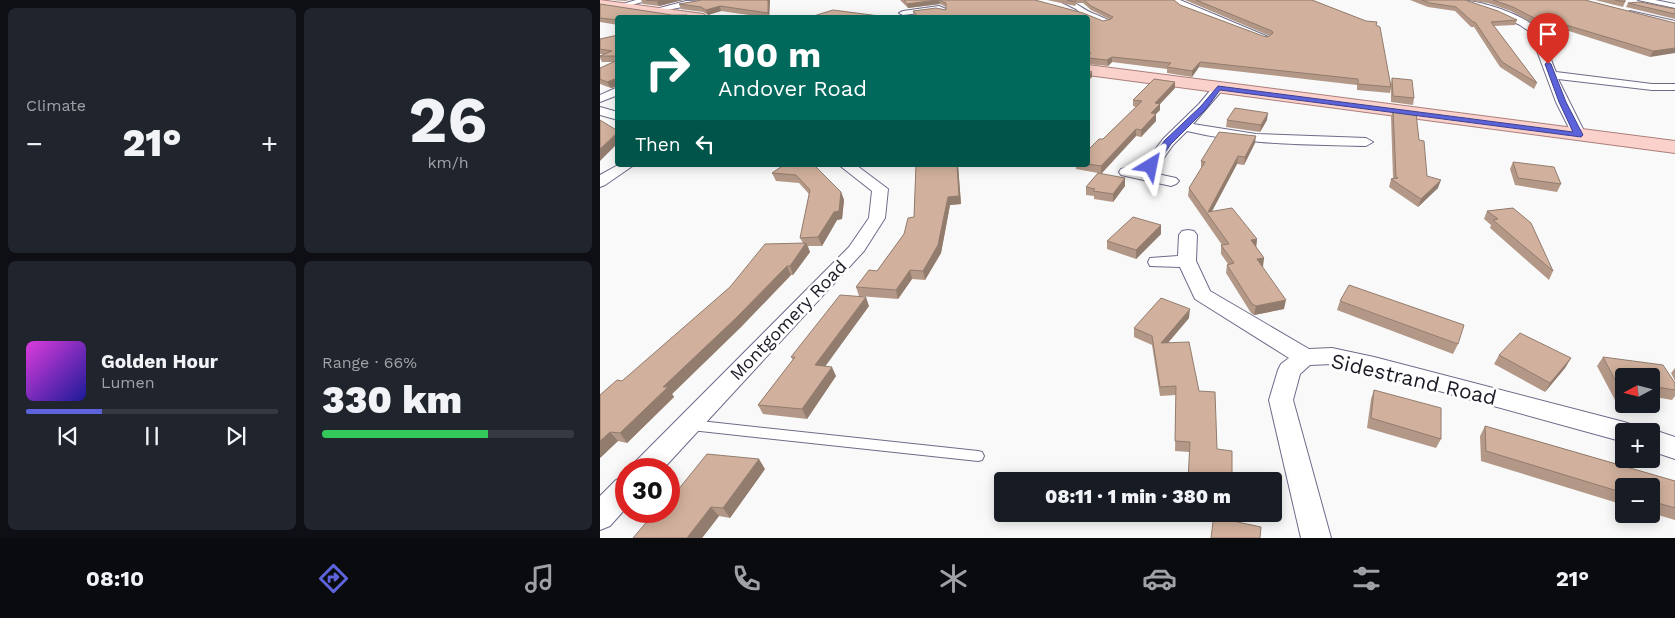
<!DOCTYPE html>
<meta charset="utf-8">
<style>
:root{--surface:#171b24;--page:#20242c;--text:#f1f3f6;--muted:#9ea1a6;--line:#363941;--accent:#5d63db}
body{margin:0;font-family:"Work Sans",sans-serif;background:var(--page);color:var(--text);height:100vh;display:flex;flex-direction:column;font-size:19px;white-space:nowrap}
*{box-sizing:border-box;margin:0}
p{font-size:16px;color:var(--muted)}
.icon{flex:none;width:28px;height:28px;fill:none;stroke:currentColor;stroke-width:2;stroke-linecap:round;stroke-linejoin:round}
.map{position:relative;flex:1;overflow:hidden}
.panel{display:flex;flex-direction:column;gap:8px;padding:8px;background:#0d0f14;width:600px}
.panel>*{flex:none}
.guide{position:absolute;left:15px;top:15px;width:475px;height:152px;border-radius:5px;box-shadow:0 2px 12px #0003;background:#00695c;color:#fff;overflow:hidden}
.needle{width:32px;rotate:263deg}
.tools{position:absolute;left:1015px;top:368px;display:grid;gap:10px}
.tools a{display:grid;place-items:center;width:45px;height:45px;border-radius:5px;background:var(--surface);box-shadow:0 2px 12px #0003;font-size:25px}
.speed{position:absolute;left:15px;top:458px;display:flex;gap:10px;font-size:25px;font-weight:700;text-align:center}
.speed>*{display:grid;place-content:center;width:65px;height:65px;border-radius:50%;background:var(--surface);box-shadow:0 2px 12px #0003;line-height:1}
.speed .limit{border:8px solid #d22;background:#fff;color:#111}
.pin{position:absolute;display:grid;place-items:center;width:42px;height:42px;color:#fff;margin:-51px -21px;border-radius:50% 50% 50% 0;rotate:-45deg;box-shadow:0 0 5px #0007}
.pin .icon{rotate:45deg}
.me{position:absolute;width:55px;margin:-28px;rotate:35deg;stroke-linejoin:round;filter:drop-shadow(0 0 4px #0008)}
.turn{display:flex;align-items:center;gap:18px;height:105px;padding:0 20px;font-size:22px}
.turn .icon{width:65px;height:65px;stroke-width:2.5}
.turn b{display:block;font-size:35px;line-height:42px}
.then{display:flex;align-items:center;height:48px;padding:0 20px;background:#0003;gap:10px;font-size:19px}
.big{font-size:38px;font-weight:800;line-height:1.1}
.panel .card{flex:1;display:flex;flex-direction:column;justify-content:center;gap:8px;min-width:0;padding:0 18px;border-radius:8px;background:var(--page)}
.panel .dial{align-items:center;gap:0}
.dial b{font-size:65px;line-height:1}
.song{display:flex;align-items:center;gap:15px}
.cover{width:60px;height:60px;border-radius:8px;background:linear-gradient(135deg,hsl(300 70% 55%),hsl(240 70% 35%))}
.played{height:5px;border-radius:2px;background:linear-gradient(90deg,var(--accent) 30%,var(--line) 30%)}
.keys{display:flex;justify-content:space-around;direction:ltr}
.heat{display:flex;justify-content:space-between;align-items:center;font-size:28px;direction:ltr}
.charge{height:8px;border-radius:4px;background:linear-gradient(90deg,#34c759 66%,var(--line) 0)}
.panel .tiles{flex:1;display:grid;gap:8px;grid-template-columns:repeat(2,1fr)}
.trip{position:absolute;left:394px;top:472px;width:288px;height:50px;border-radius:5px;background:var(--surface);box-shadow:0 2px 12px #0003;font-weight:800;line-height:50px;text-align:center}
.tab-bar{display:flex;height:80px;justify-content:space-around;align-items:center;background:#090b0e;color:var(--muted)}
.tab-bar .icon{width:35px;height:35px}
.tab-bar .on{color:var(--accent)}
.tab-bar b{font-size:22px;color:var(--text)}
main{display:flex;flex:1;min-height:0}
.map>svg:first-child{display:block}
</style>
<main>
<section class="panel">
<div class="tiles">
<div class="card"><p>Climate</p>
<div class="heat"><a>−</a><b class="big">21°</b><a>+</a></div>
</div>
<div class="card dial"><b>26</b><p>km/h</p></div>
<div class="card">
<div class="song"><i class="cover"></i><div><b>Golden Hour</b><p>Lumen</p></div></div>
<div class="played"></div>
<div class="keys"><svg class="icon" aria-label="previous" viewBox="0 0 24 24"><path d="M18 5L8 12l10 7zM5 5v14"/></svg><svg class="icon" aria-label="pause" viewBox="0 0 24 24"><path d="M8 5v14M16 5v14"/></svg><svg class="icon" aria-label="next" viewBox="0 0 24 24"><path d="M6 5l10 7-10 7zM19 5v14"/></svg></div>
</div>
<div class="card"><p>Range · 66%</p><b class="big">330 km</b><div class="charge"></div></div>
</div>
</section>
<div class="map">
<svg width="1075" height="538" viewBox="0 0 1075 538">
<rect width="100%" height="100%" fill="#f9f9f9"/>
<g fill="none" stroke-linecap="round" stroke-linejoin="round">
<g stroke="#6e6b89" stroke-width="2">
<path id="service" d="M91,420L378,451L382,452L384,456L382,460L378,461L91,430L87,428L85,425L87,422Z"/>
</g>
<g stroke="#6e6b89" stroke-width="2">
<path id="minor" d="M36,0H50L20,8L16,6Z
M118,0L52,13L48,11L86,1Z
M458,0C477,0 478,7 492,13C499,16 506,18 511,22L507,25L484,16L476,9Z
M571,0H580L671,38L666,41L663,40L581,8Z
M857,0C878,0 922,13 937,29C944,37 951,61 956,72L1052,84H1075V90H1052L958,79L986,135L984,138H974L956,102L930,32L920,25L897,14Z
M1038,0H1055L1075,4V8Z
M339,6L346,9V13L337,11L303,15L299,13L303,11Z
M1030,11L1075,21V27L1030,15Z
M618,85L624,88L593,124L656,134L766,138L773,142L766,146C706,144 645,145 587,131L573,145L553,173L576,178L579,181L576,184L571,186L521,175L519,172L521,169L526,168L540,170L563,139L599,104L614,86Z
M18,87V95L0,102V95Z
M0,107L18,112V120L0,115Z
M18,165H34L5,185L0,187V175Z
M239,165H256L288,189L285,218L264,251L63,469H33L36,461L249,247L269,218L272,191Z
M588,230L594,231L597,235L596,261L610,291L709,349L732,348L774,357L1024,422L1033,425L1036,431H1024V442L774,373L732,364L710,365L700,374L693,400L731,538H701L669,400L678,370L681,364L689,358L595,299L580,267L550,266L548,262L550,258L578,256L579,235L582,231Z
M1051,429L1075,437V459L1051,451V431H1045Z
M26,476V508L10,526L0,530V496L16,480Z"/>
</g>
<g stroke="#ab7e7b" stroke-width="2">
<path id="primary" d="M0,0L103,14L109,18H75L0,6Z
M488,65L1075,141V153L488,75Z"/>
</g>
<use href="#service" fill="#fff" fill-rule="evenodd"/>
<use href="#minor" fill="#fff" fill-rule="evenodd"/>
<use href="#primary" fill="#fbd2cb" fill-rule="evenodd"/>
</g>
<path fill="#b49887" d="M12,0H30L25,1Z
M41,0H83L59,6L43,4Z
M102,0H170L169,18L121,11L108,15L103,12L81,9L79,4Z
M300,0H435L503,21L509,19L491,10L483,3H477L475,6L447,0H574L580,5L663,36L668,37L670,36L585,0H712L776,25L791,84L792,78L814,98L813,105L791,102V89L790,93L757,90V85L599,67L592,77L567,73V69L512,62L508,66L488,64V18H316L314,16L313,11L346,10V7L340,4L308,8Z
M810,0H865L917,20L915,25L894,26L937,83L934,89L900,67L874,27H871L855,11L828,7Z
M866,0H985L1075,23L1050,57L944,23L934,24L911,11L888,3Z
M995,0H1025V2L1023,7Z
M1028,3L1075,9V19L1026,7Z
M0,4L72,15H87L88,18H18V25L0,22Z
M18,35V87L17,86L11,88L0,84V68L13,62H2L0,58V56L3,54H0V39Z
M575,88L560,104V110L556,114V121L541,137L536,136L501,174L525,186L513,202L494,199V196L486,195V187L498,173L476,169V165H488V150L503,139L536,107L533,106V100Z
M793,110L819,140L827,176L838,188L818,207L789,187L791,179L793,178L791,117Z
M627,120H667L660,132L626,127Z
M655,143L644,165L637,164L612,211L657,239L656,247L664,258L662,267L684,309L654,315L651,313L626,273L627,265L628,264L621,254V245H622L588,196L589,188L601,169V161Z
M913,162L961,184L957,192L915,185L910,169Z
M184,165L241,192L244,200L242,219L237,220L222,246H208L210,252L193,275H191L141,327L72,394L74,397L27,443L18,441L0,458L22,381L203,243L200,238L209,194L199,183L176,181L172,173Z
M316,165H358L361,204L350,205L341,253L325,280L312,279L298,299L259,296L256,287L277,271L304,234L314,217Z
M913,208L953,271L949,280L890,228L891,225L884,219L887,211Z
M561,225V234L536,259L507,249V241Z
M740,301L858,344L853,354L737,310Z
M269,306L225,366L236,376L207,419L163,414L158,405L193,360L191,357Z
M589,318L568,343L599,391L589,452L575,451L576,395L560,396L552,345L534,337V328Z
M899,355L971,358L965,368L945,392L894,364Z
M1003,357L1075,383V396L1072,400L1055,397L1051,401V376H1024V402L1015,400L997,366Z
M1075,368V381L1071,373Z
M774,390L841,439L836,448L767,428L771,399Z
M1038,404H1049L1048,405Z
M885,426L1075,481V520L1051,513V486H1024V505L881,461L880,436Z
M165,469L130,518L119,516L102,538H33L69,511Z
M585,514H632L613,521L585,518Z"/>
<path fill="#927c6e" d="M63,0H83L59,6L57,1Z
M168,0H170L169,18L168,13Z
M339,0L340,4L308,8L307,4Z
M120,6L121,11L108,15L106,10Z
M87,15L88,18H77Z
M1075,48V53L1050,57L1053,51Z
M512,57V62L508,66L507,60Z
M600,62L599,67L592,77V71Z
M492,72V77L488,81V75Z
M15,79L18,86L11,88L7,82Z
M575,82V88L560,104V110L556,114V121L541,137V130L551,113L555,103Z
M668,113L667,120L660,132L661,125Z
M536,129V136L501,174V166Z
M18,132V143L0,161V149Z
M656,136L655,143L644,165L645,157Z
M638,156L637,164L609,217L608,212Z
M357,165H358L361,204L350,205L341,253L325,280L323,271L348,197Z
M525,178V186L513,202V194Z
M841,180L838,188L818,207L821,199Z
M241,192L244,200L242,219L237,220L222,246L218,237Z
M561,225V234L536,259V250Z
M657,239L656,248L651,240Z
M206,243L210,252L193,275L190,266Z
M664,258L663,267L655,268L657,259Z
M187,266L191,275L141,327L72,394L74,397L27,443L20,433L63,387Z
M310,270L312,279L298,299L296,290Z
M266,297L269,306L219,375L215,365Z
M686,300L684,309L654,315L656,306Z
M590,309L589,318L560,352L561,343Z
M971,358L965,368L945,392L950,383Z
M232,367L236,376L207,419L202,409Z
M10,432L18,441L0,458V441Z
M159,459L165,469L130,518L123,508Z
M111,507L119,516L102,538H87Z"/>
<path fill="#d1b19d" stroke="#927c6e" d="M46,0H63L57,1Z
M102,0H168V13L120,6L106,10L101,7L79,4Z
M304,0H337L307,4Z
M339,0H435L483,13L503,21L511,19L513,17L491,6L484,0H574L580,5L663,36L668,37L673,33L672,31L596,0H712L766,21L777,22L776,25L780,27L791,87L758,84V79L600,62L592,71L567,67L571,63L512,57L507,60L488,58V56L491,53H488V18H319L313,11L336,8L346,10V3Z
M467,0H476L475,2Z
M822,0H865L898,11L917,20L891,22L937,83L902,62L875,22H873L856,7L830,3Z
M893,0H985L1075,23V48L1053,51L946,19H936L913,7Z
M1015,0H1025V2Z
M1040,2L1075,9V14L1028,3Z
M0,4L72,15H87L77,18H18V20L0,18Z
M233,10L295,18H207Z
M18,35V56H0L12,51L0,49V39Z
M18,60V86H17L15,79L7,82L0,79V68Z
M488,71L492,72L488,75Z
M792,78L812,80L814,98L793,96Z
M554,79L575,82L555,103L560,104L551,113L556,114L541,130L536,129L501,166L488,164V150L499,139H503L542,101L533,100Z
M635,108L668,113L661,125L627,120Z
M793,110L816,113L819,140L824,141L827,176L841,180L821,199L791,179L798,178L796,177Z
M0,120L18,131V132L0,149Z
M619,132L656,136L645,157L638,156L608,212L632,208L657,239L651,240L664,258L657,259L686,300L656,306L652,304L627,265L634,263L621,245L629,244L589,188L605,162L601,161Z
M913,162L954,167L961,184L918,178Z
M184,165H214L241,192L239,211L234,212L218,237L200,238L210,190L196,175L172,173Z
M316,165H357L359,196L348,197L338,245L323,271L310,270L296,290L256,287L269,270L277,271L304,234L308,218L314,217Z
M498,173L525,178L513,194L493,191L495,189L486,187Z
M913,208L931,223L953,271L893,220L898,219L887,211Z
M533,217L561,225L536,250L507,241Z
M206,243L190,266H187L136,318L63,387H68L20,433L10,432L0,441V395L17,380L22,381L130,287L165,244Z
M749,285L864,325L858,344L740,301Z
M240,295L266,297L215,365L232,367L202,409L158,405L195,357H191Z
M561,298L590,309L561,343L589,342L599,391L615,392L617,449L632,451V481H588L590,442L575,441L576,386L560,387L552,336L534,328Z
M920,333L971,358L950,383L899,355Z
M1003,357L1063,365L1075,383V390L1051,386V376H1024V391H1021Z
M1051,389L1056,396L1051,395Z
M774,390L841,408V439L771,418Z
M885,426L1075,481V508L1051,501V486H1024V493L886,451Z
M107,454L159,459L123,508L111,507L87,538H33L56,511H69V501Z
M614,514H632L633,521L661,527L660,538H611Z"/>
<path fill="#5d63db" stroke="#3c408e" d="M948,62L951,64L966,102L983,135L981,137L620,90L606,109L571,144L554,168L546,166L565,140L601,106L618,86L973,132L959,102L945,64Z"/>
<g text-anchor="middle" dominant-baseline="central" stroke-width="5" stroke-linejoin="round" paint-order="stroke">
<g font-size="18" fill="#1b1a26" stroke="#fff">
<text transform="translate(188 320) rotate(-46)">Montgomery Road</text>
</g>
<g font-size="21" fill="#1b1a26" stroke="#fff">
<text transform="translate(814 379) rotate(13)">Sidestrand Road</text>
</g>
</g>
</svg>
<div class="tools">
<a><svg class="needle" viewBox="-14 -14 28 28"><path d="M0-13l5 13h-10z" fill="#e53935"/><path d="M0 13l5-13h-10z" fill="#9ea1a6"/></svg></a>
<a>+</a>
<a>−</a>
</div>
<div class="speed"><div class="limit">30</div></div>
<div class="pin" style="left:948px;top:64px;background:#d93025"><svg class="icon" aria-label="arrive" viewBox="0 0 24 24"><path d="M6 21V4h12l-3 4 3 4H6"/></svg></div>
<svg class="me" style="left:551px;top:166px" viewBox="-20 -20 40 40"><path d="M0-17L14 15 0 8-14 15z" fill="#5d63db" stroke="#fff" stroke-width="4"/></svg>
<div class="trip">08:11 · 1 min · 380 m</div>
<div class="guide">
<div class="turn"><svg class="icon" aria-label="right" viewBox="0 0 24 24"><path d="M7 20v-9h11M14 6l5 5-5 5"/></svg><div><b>100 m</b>Andover Road</div></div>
<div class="then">Then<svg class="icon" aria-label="left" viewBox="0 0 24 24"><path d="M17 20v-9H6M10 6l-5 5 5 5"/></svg></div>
</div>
</div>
</main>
<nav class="tab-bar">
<b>08:10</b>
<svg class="icon on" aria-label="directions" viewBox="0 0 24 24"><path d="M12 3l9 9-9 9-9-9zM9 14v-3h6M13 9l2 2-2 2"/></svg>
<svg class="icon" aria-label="music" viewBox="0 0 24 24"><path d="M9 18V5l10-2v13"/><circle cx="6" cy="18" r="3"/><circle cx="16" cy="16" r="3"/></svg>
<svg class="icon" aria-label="phone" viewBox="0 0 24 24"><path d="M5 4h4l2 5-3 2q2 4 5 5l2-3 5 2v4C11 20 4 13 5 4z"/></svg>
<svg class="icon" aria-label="climate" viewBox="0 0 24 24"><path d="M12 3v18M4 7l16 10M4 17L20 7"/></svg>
<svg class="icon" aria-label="car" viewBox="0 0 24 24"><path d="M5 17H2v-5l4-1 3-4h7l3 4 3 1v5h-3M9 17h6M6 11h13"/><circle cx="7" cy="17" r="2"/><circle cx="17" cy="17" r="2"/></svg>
<svg class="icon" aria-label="filters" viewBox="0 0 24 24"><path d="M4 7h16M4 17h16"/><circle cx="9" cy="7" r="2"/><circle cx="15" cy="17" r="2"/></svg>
<b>21°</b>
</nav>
